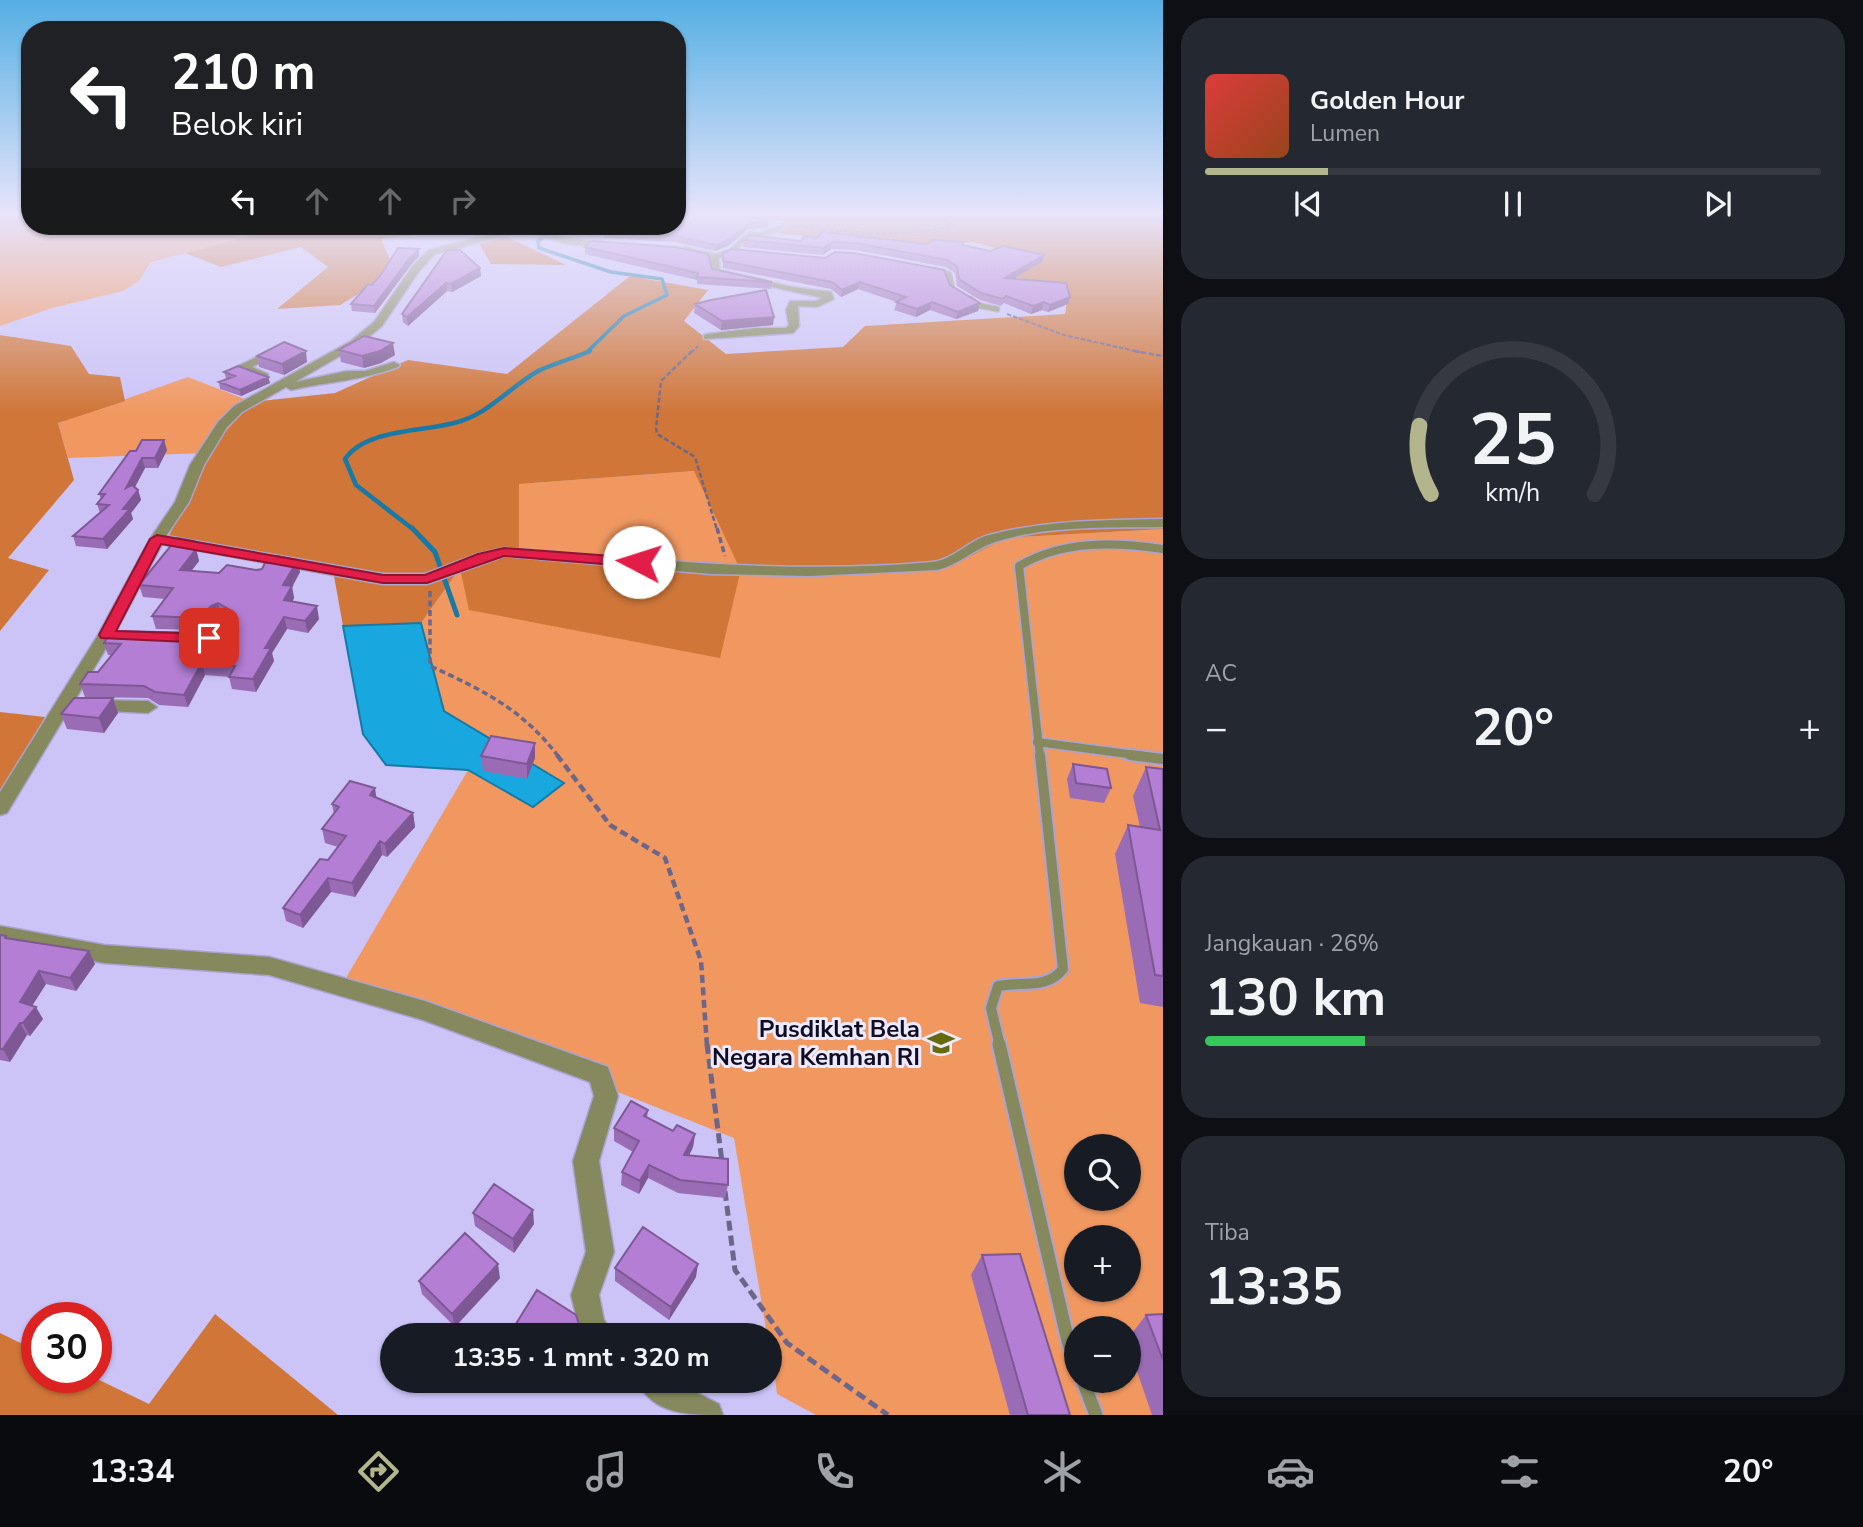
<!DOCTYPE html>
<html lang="id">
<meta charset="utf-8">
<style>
:root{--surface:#171b24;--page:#242831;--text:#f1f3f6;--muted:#9ea1a6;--line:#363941;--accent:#b3b58c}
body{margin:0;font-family:"Nunito Sans",sans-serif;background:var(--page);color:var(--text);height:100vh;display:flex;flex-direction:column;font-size:26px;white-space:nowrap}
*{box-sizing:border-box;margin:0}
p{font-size:23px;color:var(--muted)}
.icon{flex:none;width:38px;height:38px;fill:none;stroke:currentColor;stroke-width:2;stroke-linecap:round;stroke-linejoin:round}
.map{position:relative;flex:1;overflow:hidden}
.side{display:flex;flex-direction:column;gap:18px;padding:18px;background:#0d0f14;width:700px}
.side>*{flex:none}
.guide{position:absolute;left:21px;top:21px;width:665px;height:214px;border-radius:28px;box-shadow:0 2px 5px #0004;background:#202124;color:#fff;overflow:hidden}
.fabs{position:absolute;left:1064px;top:1134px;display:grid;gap:14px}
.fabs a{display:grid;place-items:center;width:77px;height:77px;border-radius:50%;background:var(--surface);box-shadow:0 2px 5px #0004;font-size:35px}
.speed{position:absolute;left:21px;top:1302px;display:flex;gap:14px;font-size:35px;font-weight:700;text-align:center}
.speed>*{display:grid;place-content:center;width:91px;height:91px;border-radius:50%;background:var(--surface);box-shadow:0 2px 5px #0004;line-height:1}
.speed .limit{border:10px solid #d22;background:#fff;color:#111}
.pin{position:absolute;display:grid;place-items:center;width:60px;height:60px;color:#fff;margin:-30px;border-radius:14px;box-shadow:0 4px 10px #0006}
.me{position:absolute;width:77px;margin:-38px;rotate:275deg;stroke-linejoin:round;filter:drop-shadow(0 0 5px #0008)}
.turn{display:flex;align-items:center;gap:24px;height:147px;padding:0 35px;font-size:32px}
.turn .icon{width:91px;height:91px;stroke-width:2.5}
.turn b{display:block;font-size:49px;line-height:60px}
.lanes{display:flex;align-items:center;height:66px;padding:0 35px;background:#0003;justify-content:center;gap:35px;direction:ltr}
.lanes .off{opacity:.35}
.big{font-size:52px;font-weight:700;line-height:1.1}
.side .tile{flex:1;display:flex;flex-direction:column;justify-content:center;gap:10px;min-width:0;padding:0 24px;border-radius:28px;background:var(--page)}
.side .dial{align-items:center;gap:0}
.dial svg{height:182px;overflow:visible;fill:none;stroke:var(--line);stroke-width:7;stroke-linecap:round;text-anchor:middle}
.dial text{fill:var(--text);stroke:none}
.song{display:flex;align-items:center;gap:21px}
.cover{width:84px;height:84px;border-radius:10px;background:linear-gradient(135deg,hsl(0 70% 55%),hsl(20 70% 35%))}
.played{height:7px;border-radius:4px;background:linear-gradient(90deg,var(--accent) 20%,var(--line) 20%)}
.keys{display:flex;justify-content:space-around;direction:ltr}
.heat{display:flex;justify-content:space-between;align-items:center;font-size:38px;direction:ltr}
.charge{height:10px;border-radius:5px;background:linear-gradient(90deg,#34c759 26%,var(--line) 0)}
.trip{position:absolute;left:380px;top:1323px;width:402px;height:70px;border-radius:35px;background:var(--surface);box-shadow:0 2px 5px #0004;font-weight:700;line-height:70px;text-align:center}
.tab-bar{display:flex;height:112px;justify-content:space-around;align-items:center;background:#090b0e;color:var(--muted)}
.tab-bar .icon{width:49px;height:49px}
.tab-bar .selected{color:var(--accent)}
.tab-bar b{font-size:32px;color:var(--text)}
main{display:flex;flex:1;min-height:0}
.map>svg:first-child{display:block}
</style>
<main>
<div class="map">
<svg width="1163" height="1415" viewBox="0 0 1163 1415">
<rect width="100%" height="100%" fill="#ccc4f7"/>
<path fill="#f19861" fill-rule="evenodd" d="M0,214H30V226H291L151,262L139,281L123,291L52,308L0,326Z
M188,377L252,402L206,453L68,458L58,423Z
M694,471L1005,538L1163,529V1415H816L777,1394L770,1335H767L734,1138L343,983L468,770L533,807L564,783L444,711L421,623L460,568L519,554L518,484ZM1076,1146H1129V1199H1076ZM1076,1237H1129V1290H1076ZM1076,1328H1129V1381H1076Z"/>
<path fill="#d07639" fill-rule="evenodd" d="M722,214H1163V529L1005,538L950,567L741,569L720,658L469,610L460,568L421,623L343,626L334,576L169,536L206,453L252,402L335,393L408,360L507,374L630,276L708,290L684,321L726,354L843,347L865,326L1065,314L1069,290L1006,275L1030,257L973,242L921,248L775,233L784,221ZM694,471L740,569L519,554V484Z
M291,226H524L507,237L566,265L491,264L471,229L381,239L395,272L340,305L277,309L328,267L301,247L221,267L185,253Z
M0,335L71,346L89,374L120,377L125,401L58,423L74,480L8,558L49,570L0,631Z
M0,712L45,717L0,797Z
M215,1314L338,1415H0V1333L37,1351V1377H93L149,1404Z"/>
<path fill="#18a8df" stroke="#1679a6" stroke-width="2" d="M421,623L444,711L564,783L533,807L468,770L386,765L363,734L343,626Z"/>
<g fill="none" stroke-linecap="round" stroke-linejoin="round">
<path stroke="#1679a6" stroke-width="3.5" d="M560,226L538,241L539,248L611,272L662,279L667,295L624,316L586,353"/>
<path stroke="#1679a6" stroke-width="4.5" d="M414,530L356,485L345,459C366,429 421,432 454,423C489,415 510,386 540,370C556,363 574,358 590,351"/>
<path stroke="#1679a6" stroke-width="5" d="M412,528L435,552L457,615"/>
<g stroke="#aaa3d1" stroke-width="7">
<path id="service-far3" d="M715,257L731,251L750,234L760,235L781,228
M935,270L949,274L952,289L958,294
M971,299L976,305L997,309"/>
</g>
<g stroke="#aaa3d1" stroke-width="11">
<path id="service-far2" d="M1037,742L1143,756
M1040,756L1019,566C1063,540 1114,542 1163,549"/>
</g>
<g stroke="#aaa3d1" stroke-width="14">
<path id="service-far1" d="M1130,755L1163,759
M1000,1046L991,1008L998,986C1021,981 1047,990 1063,969L1040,755"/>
</g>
<g stroke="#aaa3d1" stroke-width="17">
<path id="service" d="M999,1044L1068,1341L1076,1362
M1083,1381L1096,1415"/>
</g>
<g stroke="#aaa3d1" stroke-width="3">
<path id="minor" d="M522,226L568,238L617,245L612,248L567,244L524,231L435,254L419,271L382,326L359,345L295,382L347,371H365L394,362L400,365L398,367C364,380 327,382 291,390L286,387L242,412L227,427L204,465L189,502L166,536L383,574H425L478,554L504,548C646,559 790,575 932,562C953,560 969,540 989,535C1046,520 1104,520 1163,519V527C1108,528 1048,525 995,542C974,549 959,565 937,570L809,576L711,574L504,556L427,584H383L162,544L114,635L7,813L0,815V792L98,635L150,539L175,502L190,465L218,422L234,406L351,341L374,322L412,267L429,250Z
M685,247L718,255L720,270L792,287L831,292L834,299L817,307L798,306L799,326L793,333L704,339V335L708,334L756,328H786L789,325L786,310L790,301H816L823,298L712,274L710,259L682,252L680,250Z
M261,355L271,357L252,367L268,374V378H260L236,367Z
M93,700L148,701L157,707L148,713L87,710L84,706L87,702Z
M0,926L104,945L269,957L425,1001L608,1067L618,1096L599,1161L614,1252L599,1295L604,1320L614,1335H581L571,1295L586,1252L573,1161L594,1096L590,1082L423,1020L269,975L104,963L0,944Z
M637,1381H674L719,1404L723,1415C689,1415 653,1415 637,1381Z"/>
</g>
<path stroke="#6c668a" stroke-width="2" stroke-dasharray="4.5 2" stroke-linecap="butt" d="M791,225C845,232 899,239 953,226L944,214
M1007,314L1064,335L1144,353
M691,353L698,346"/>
<path stroke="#6c668a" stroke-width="2.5" stroke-dasharray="5 2.5" stroke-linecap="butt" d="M692,351L661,381L656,428L657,434L695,457L717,530
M1134,351L1163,356"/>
<path stroke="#6c668a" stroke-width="3.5" stroke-dasharray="6 3.5" stroke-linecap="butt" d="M717,528L725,556
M430,591V666C483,690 522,709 558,756"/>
<path stroke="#6c668a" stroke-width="4.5" stroke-dasharray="8 4.5" stroke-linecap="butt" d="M557,755L610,825L665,858L701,961L707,1046"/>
<path stroke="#6c668a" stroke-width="5" stroke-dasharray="10 5" stroke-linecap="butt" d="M707,1044L722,1162
M725,1191L735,1270L787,1343L888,1415"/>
<use href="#service-far3" stroke="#86895e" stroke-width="5"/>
<use href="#service-far2" stroke="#86895e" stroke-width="8"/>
<use href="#service-far1" stroke="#86895e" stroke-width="10"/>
<use href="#service" stroke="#86895e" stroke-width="13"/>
<use href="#minor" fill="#86895e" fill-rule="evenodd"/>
</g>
<path fill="#9b6cb6" d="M768,221V227L748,229L728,246L715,251L675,242L604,238V231L599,230V226H677Z
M817,238L963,245L990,251L1044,255L1042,262L1014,278L1070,297L1068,304L1048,312L1042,310L1031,314L1004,303L1001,306L980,300L957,286L955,273L946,267L855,250L831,249L823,255L743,247L744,240L801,241Z
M585,247L712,269L772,282L771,289L697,284V280L585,254Z
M447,250L480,268L481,276L452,292L447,291L408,326L403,322L402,314Z
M723,253L950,285L980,303L978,311L956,319L930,310L916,317L894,310L897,302L858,289L841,297L831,289L723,268Z
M419,256L410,266L375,313L352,311L351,304L372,285Z
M695,304L773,325L721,330L694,313Z
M339,350L395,355L381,363L364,368L341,362Z
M257,356L307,362L284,375L259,367Z
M224,372L268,377L270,383L241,396L220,389L219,382L228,379L226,378Z
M167,450L158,468H145L135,487L138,490L141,500L131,513L133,519L107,549L76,546L73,536L100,513L97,504L101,499L99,494L136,451Z
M194,541L199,561L191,571L219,573L256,570L300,572L292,587L294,598L292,602L319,619L308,633L287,629L272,653L274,661L256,692L232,689L229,677L205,675L188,707L159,705L148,698L85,697L80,684L98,672L111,655H108L104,643L206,633L214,631L225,617L221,616L214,618L204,630L156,629L152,616L165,599L143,597L139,585Z
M113,698L118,713L104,733L67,729L61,714Z
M535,743V758L527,779L483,771L481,756Z
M1073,764L1111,788L1104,803L1070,798L1067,779Z
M1146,767L1163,769V1007L1140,1003L1115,854L1128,825L1140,827L1133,796Z
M376,798L413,813L415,827L387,857L382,855L355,897L331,892L303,928L286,921L283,908L328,860L338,847L325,843L322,829L334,814L332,804Z
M0,935L8,939L95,964L76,991L46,984L32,1005L43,1019L30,1036L27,1035L10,1062L0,1060Z
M648,1110L647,1118L673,1131L695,1134L693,1147L689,1155L728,1185L725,1198L678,1193L648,1178L639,1194L621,1185L622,1172L633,1152L614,1141V1128Z
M473,1213L534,1224L514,1253L475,1226Z
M982,1255L1070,1415H1010L971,1275Z
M615,1268L696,1277L669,1320L615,1281Z
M500,1278L455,1327L422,1294L419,1281Z
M1163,1314V1415H1152L1129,1348V1337L1146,1315Z"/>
<path fill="#7e5894" d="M768,221V227L748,229L728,246L715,251L716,245L748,223Z
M832,242L831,249L823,255L824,248Z
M419,249V256L410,266L375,313L374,306L409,259Z
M1044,255L1042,262L1003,285L1005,278Z
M480,268L481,276L452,292L451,284Z
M860,282L858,289L841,297L842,290Z
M446,283L447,291L408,326L407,317Z
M1070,297L1068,304L1048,312L1050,305Z
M932,302L930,310L916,317L917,309Z
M1044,302L1042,310L1031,314L1033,306Z
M980,303L978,311L956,319L958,312Z
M774,317L773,325L721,330L722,321Z
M393,343L395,355L381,363L364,368L362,356Z
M306,351L307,362L284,375L282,364Z
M268,377L270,383L241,396L240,390Z
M164,440L167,450L158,468L155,458Z
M142,458L145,468L129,498L126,488Z
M138,490L141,500L131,513L133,519L107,549L103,539L123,509Z
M194,541L199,561L183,582L180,570L189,549Z
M298,560L300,572L292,587L294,598L287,612L284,600L283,585Z
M218,603L221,616L214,618L204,630L200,618L211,606Z
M317,606L319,619L308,633L305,621Z
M284,617L287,629L272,653L274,661L256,692L253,679L265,648Z
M202,662L205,675L188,707L184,695Z
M113,698L118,713L104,733L99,718Z
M535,743V758L527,779V764Z
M375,788L377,802L370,795Z
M413,813L415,827L387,857L385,844Z
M380,841L382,855L355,897L352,883Z
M328,878L331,892L303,928L300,915Z
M89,951L95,964L76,991L70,978Z
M39,971L46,984L27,1014L20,1002Z
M36,1007L43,1019L30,1036L23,1023Z
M20,1023L27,1035L10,1062L3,1049Z
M695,1134L693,1147L683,1168L684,1155Z
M649,1165L648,1178L639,1194L640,1181Z
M533,1210L534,1224L514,1253L513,1239Z
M498,1264L500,1278L455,1327L452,1314Z
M698,1264L696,1277L669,1320L671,1307Z
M588,1325V1335H582Z"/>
<path fill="#b47ed4" stroke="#7e5894" stroke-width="2" d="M677,214H740L768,221L748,223L729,240L716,245L676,236L604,232L610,226H609H677Z
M822,232L927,244L934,240L963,242V245L990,251L1003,246L1044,255L1005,278L1066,283L1070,297L1050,305L1044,302L1033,306L1006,296L1003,299L981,293L959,279L957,266L947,260L856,243L832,242L824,248L744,240L750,235L801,241L805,236L817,238Z
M592,241L675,247L708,254L712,269L772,282L697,277L698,273L585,247Z
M398,248L419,249L409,259L374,306L351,304L368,284L372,285L380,276Z
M732,249L825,258L835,252L854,253L944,270L950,285L980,303L958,312L932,302L917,309L896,302L906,297L860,282L842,290L832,282L723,261V253Z
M447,250H460L480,268L451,284L446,283L407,317L402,314Z
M766,290L774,317L722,321L695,304L711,300Z
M364,336L393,343L380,351L362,356L339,350Z
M284,342L306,351L282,364L257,356Z
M238,366L268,377L240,390L219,382L235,376L224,372Z
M142,440H164L155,458H142L126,488L132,485L138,490L123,509H130L103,539L73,536L109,505L97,504L105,494H99L130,451H136Z
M177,538L194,541L189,549H196L180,570L219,573L227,565L256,570L262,569L265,563H273L277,556L298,560L283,585L292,586L284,600L317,606L305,621L284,617L265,648H271L253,679L229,677L235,666L202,662L184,695L155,692L144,686L80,684L88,672H98L121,644L104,643L112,631L206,633L214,631L229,612L228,609L218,603L211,606L200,618L152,616L173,588L139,585Z
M74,698H113L99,718L61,714Z
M491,736L535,743L527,764L481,756Z
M1073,764L1107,769L1111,788L1076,783Z
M1146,767L1163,769V976L1155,975L1128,825L1160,830Z
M350,781L375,788L370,795L413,813L385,844L380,841L352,883L328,878L300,915L283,908L320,859L328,860L346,836L322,829L339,807L332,804Z
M0,935L6,936L5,938L89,951L70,978L39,971L20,1002L36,1007L23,1023H20L3,1049H0Z
M631,1101L648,1110L644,1116L673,1131L677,1125L695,1134L684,1155L728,1159V1185L680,1180L649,1165L640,1181L622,1172L639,1141L614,1128Z
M494,1184L533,1210L513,1239L473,1213Z
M643,1227L698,1264L671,1307L615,1268Z
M465,1233L498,1264L452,1314L419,1281Z
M1020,1254L1070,1415H1028L982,1255Z
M537,1290L576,1315L579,1324L588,1325L582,1335H509Z
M1163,1314V1360L1146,1315Z"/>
<linearGradient id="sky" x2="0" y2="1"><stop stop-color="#55afe4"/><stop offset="0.52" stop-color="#e8e4fb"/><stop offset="1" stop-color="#e8e4fb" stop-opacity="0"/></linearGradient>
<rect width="1163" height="412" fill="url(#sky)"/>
<path fill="#e11d48" stroke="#92132f" stroke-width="2" d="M157,535L383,575H425L478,554L504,548L639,558L646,562L639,567L504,556L427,583H383L161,544L116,631L209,634L216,638L209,643L101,638L99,635L150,539Z"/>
<defs>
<g id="school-bare" transform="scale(2.1)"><path d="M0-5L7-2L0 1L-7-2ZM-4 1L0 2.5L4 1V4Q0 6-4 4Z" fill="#676a0a" stroke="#eceafe" stroke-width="2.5" paint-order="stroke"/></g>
</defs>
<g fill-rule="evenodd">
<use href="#school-bare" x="941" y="1043"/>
</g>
<g text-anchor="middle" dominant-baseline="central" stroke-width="6" stroke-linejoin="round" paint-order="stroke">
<g font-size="24" font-weight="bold" fill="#110c22" stroke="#eceafe" text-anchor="end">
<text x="920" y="1029">Pusdiklat Bela<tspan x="920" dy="28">Negara Kemhan RI</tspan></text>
</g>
</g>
</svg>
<div class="fabs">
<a><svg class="icon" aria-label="search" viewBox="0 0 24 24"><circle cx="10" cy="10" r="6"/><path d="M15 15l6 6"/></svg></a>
<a>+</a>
<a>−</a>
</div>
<div class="speed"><div class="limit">30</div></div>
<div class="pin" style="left:209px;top:638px;background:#d93025"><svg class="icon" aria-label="arrive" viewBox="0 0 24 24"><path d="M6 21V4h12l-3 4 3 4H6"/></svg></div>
<svg class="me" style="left:639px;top:562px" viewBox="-20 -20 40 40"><circle r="19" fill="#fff"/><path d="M0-13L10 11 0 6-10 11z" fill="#e11d48"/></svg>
<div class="trip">13:35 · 1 mnt · 320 m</div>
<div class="guide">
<div class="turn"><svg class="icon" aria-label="left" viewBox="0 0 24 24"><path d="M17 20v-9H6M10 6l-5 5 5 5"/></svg><div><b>210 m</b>Belok kiri</div></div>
<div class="lanes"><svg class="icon" aria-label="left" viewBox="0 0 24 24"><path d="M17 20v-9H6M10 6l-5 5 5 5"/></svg><svg class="icon off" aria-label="ahead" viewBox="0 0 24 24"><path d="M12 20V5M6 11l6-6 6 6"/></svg><svg class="icon off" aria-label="ahead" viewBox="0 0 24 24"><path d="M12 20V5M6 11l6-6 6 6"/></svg><svg class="icon off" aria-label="right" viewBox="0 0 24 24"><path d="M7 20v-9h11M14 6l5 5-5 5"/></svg></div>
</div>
</div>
<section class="side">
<div class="tile">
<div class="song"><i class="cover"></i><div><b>Golden Hour</b><p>Lumen</p></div></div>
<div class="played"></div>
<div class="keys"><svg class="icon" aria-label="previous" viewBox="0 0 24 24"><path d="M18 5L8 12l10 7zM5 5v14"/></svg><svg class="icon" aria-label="pause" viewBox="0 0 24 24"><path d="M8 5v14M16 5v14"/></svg><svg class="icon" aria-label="next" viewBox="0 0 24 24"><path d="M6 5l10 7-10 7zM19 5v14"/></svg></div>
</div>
<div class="tile dial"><svg viewBox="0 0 100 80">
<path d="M14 69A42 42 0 1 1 86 69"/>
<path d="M14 69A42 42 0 0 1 9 39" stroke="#b3b58c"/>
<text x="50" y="56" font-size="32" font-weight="700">25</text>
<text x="50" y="72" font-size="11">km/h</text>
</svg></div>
<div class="tile"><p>AC</p>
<div class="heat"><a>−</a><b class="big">20°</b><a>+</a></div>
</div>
<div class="tile"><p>Jangkauan · 26%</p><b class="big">130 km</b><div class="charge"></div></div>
<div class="tile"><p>Tiba</p><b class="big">13:35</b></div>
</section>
</main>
<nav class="tab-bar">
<b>13:34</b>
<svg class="icon selected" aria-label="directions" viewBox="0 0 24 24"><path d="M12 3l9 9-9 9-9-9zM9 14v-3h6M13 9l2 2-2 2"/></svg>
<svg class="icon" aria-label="music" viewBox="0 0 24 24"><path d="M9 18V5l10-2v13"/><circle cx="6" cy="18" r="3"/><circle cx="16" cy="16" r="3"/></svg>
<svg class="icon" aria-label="phone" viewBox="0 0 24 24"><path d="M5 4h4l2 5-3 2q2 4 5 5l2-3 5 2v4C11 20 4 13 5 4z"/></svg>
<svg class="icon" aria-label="climate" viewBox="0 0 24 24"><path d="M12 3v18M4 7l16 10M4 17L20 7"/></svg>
<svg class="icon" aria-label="car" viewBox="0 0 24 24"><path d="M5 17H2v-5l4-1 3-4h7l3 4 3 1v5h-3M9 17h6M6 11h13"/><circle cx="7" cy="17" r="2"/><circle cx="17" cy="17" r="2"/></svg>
<svg class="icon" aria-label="filters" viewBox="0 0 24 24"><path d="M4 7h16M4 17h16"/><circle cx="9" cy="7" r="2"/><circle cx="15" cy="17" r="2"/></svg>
<b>20°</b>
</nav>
